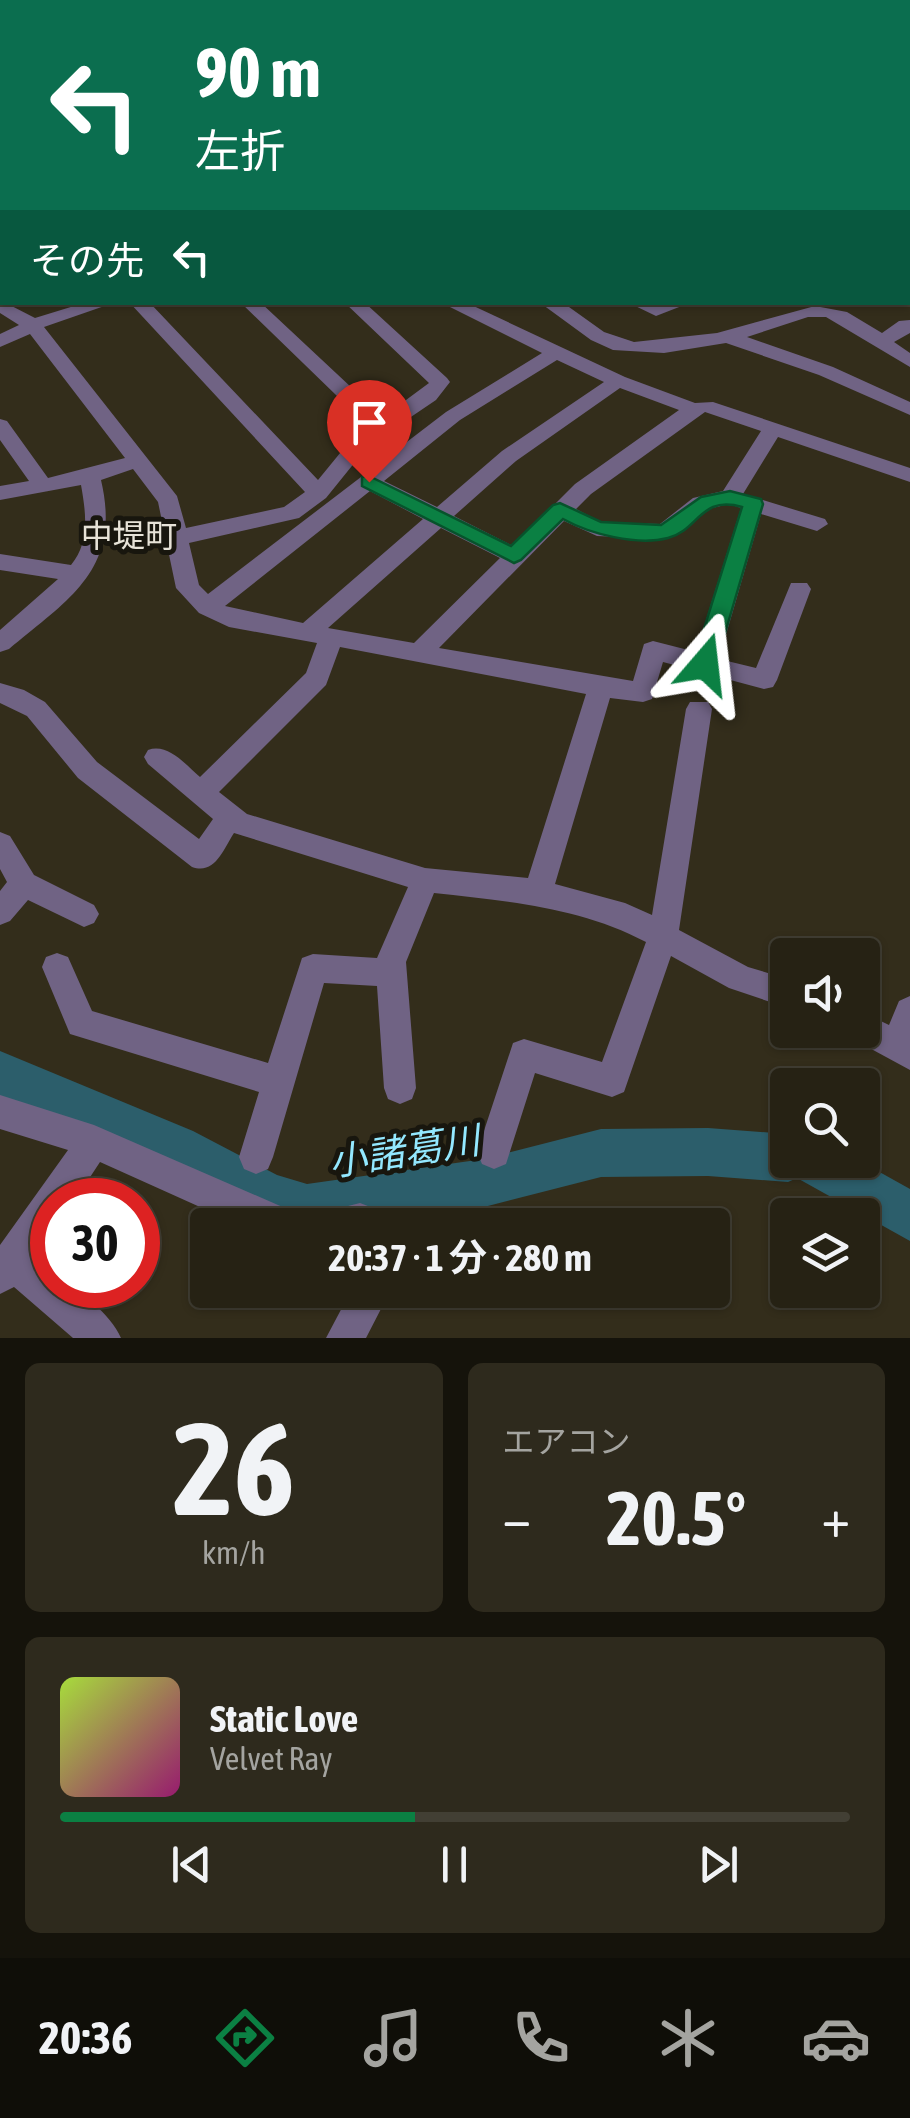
<!DOCTYPE html>
<html lang="ja">
<meta charset="utf-8">
<style>
:root{--surface:#262214;--page:#2e2a1d;--text:#f1f3f6;--muted:#a4a4a0;--line:#423f34;--accent:#0b8043}
body{margin:0;font-family:"Asap Condensed","Noto Sans JP",sans-serif;background:var(--page);color:var(--text);height:100vh;display:flex;flex-direction:column;font-size:38px;white-space:nowrap}
*{box-sizing:border-box;margin:0}
p{font-size:32px;color:var(--muted)}
.icon{flex:none;width:55px;height:55px;fill:none;stroke:currentColor;stroke-width:2;stroke-linecap:round;stroke-linejoin:round}
.map{position:relative;height:1338px;overflow:hidden}
.details{display:flex;flex-direction:column;gap:25px;padding:25px;background:#15130b;flex:1}
.details>*{flex:none}
.guide{position:absolute;left:0px;top:0px;width:910px;height:305px;box-shadow:0 2px 8px #0004,0 0 0 2px var(--line);background:#0b6e4f;color:#fff;overflow:hidden}
.tools{position:absolute;left:770px;top:938px;display:grid;gap:20px}
.tools a{display:grid;place-items:center;width:110px;height:110px;border-radius:10px;background:var(--surface);box-shadow:0 2px 8px #0004,0 0 0 2px var(--line);font-size:50px}
.speed{position:absolute;left:30px;top:1178px;display:flex;gap:20px;font-size:50px;font-weight:700;text-align:center}
.speed>*{display:grid;place-content:center;width:130px;height:130px;border-radius:50%;background:var(--surface);box-shadow:0 2px 8px #0004,0 0 0 2px var(--line);line-height:1}
.speed .limit{border:15px solid #d22;background:#fff;color:#111}
.pin{position:absolute;display:grid;place-items:center;width:85px;height:85px;color:#fff;margin:-102px -42px;border-radius:50% 50% 50% 0;rotate:-45deg;box-shadow:0 0 10px #0007}
.pin .icon{rotate:45deg}
.me{position:absolute;width:110px;margin:-55px;rotate:17deg;stroke-linejoin:round;filter:drop-shadow(0 0 8px #0008)}
.turn{display:flex;align-items:center;gap:35px;height:210px;padding:0 30px;font-size:45px}
.turn .icon{width:130px;height:130px;stroke-width:2.5}
.turn b{display:block;font-size:70px;line-height:85px}
.then{display:flex;align-items:center;height:95px;padding:0 30px;background:#0003;gap:20px;font-size:38px}
.big{font-size:75px;font-weight:700;line-height:1.1}
.details .card{flex:1;display:flex;flex-direction:column;justify-content:center;gap:15px;min-width:0;padding:0 35px;border-radius:15px;background:var(--page)}
.details .dial{align-items:center;gap:0}
.dial b{font-size:130px;line-height:1}
.song{display:flex;align-items:center;gap:30px}
.cover{width:120px;height:120px;border-radius:15px;background:linear-gradient(135deg,hsl(80 70% 55%),hsl(320 70% 35%))}
.played{height:10px;border-radius:5px;background:linear-gradient(90deg,var(--accent) 45%,var(--line) 45%)}
.keys{display:flex;justify-content:space-around;direction:ltr}
.heat{display:flex;justify-content:space-between;align-items:center;font-size:55px;direction:ltr}
.details .tiles{flex:1;display:grid;gap:25px;grid-template-columns:1fr 1fr}
.card:last-child{grid-column:span 2}
.trip{position:absolute;left:190px;top:1208px;width:540px;height:100px;border-radius:10px;background:var(--surface);box-shadow:0 2px 8px #0004,0 0 0 2px var(--line);font-weight:700;line-height:100px;text-align:center}
.tabs{display:flex;height:160px;justify-content:space-around;align-items:center;background:#0f0e08;color:var(--muted)}
.tabs .icon{width:70px;height:70px}
.tabs .active{color:var(--accent)}
.tabs b{font-size:45px;color:var(--text)}
.map>svg:first-child{display:block}
</style>
<div class="map">
<svg width="910" height="1338" viewBox="0 0 910 1338">
<rect width="100%" height="100%" fill="#332d1b"/>
<g fill="none" stroke-linecap="round" stroke-linejoin="round">
<path stroke="#2c5e6b" stroke-width="4" d="M739,0L745,2"/>
<path fill="#2c5e6b" fill-rule="evenodd" d="M448,0H475L477,2H450Z
M908,105H910V117H908Z
M0,1051L193,1131L277,1175L307,1184L484,1159L601,1129L708,1128L788,1134V1160H858L910,1189V1241L797,1178L788,1182L708,1176L601,1177L484,1207L365,1225H279L251,1214L159,1165L0,1096Z"/>
</g>
<path fill="#604c57" stroke="#43353d" stroke-width="2.5" d="M750,0H878L885,2H745Z
M908,10L910,11L909,27L908,26Z"/>
<g fill="none" stroke-linecap="round" stroke-linejoin="round">
<path stroke="#706384" stroke-width="12" d="M718,0L728,2"/>
<path fill="#706384" fill-rule="evenodd" d="M107,0H121L122,2H106Z
M522,0H543L544,2H524Z
M0,11H2V19H0Z
M908,145L910,146V156L908,155Z
M0,148L2,149V158H0Z
M910,172V183L908,184V173Z
M0,194L2,195V205L0,204Z
M908,197L910,198V208L908,207Z
M908,233H910V244L908,243Z
M0,235H2V245H0Z
M908,273H910V284H908Z
M0,300L35,318L87,302H116L44,327L177,496L186,528L284,507L305,492L129,302H149L318,480L354,436L369,427L240,302H260L383,417L429,383L344,302H364L447,378L450,382L436,400L368,446L326,498L299,518L189,543L199,585L208,594L446,412L542,353L440,302H465L625,377L695,403L713,402L910,468V482L778,437L743,494L825,519L828,524L817,531L761,514L719,659L756,668L791,583H807L811,589L777,680L773,687L764,689L663,662L652,699L643,702L610,698L555,884L625,903L652,915L686,709L690,702H708L712,709L679,930L748,967L788,979V1008L729,988L671,956L624,1092L612,1097L535,1073L506,1164L494,1169L482,1164L477,1152L513,1043L524,1039L602,1062L646,942C580,907 507,901 434,893L406,962L416,1088L412,1099L400,1104L388,1099L384,1088L377,986L324,983L273,1157L268,1169L256,1174L244,1169L239,1157L259,1092L70,1034L42,967L46,957L57,953L68,957L92,1011L268,1063L302,958L313,954L377,958L408,887L234,833C223,850 215,875 192,867L78,778L27,716L0,703V683L24,690L45,702L97,762L199,839L213,819L148,764L144,757L148,750C168,743 185,764 200,777L306,673L317,643L229,627L199,613L176,588L158,502L133,469L101,480C122,569 70,598 9,649L0,652V630L58,579L0,570V554L71,565C90,542 86,513 81,485L0,500V486L29,481L0,440V419L7,421L48,478L125,458L30,334L0,347V334L19,325L0,313ZM557,360L604,382L502,451L437,507L384,481L460,420ZM620,388L679,410L575,484L513,546L454,516L516,461ZM705,412L761,431L723,491L693,498L660,524L601,522L576,509L591,494ZM370,491L423,519L303,623L225,606ZM729,504L741,508L696,652L653,641L644,644L633,681L439,648L564,521L597,536L665,539L708,509ZM441,528L500,558L414,643L328,628ZM340,647L586,694L528,878L425,868L247,814L219,792L326,685Z
M539,302H562L604,332L634,342L717,333L815,306L847,312L882,333L899,321L910,320V333L894,342L910,353V367L826,317H808L747,337L833,367L910,402V415L819,375L726,343L664,353L613,350L591,340Z
M627,302H692L656,316Z
M0,832L10,836L34,875L94,905L99,914L94,923L84,927L28,900L10,921L0,925V891L7,882L0,869Z
M910,996V1070L851,1038L847,1030H862V1012L889,1025L899,1001Z
M0,1095L94,1125L294,1212L299,1225H240L100,1162L75,1200H52V1232L35,1257L52,1272V1285C78,1285 111,1315 121,1338H73L14,1287L0,1294V1245L68,1150L0,1129Z
M360,1203L373,1208L378,1225H319L324,1212Z
M345,1290H381L383,1305L366,1338H326L345,1302Z"/>
<path fill="#9581b5" fill-rule="evenodd" d="M385,0H409L410,2H387Z
M0,57L2,58V66H0Z
M908,127H910V135H908Z"/>
</g>
<path fill="#0b8043" stroke="#07532c" stroke-width="2.5" d="M369,476L511,546L553,505L560,503L601,522L661,525L701,497L730,491L761,499L763,504L716,664L705,673L693,664L742,507C700,495 699,530 668,538C637,546 590,534 563,519L521,560L514,563L362,486V477Z"/>
<g text-anchor="middle" dominant-baseline="central" stroke-width="10" stroke-linejoin="round" paint-order="stroke">
<g font-size="32" fill="#e7e3d8" stroke="#18160e">
<text x="129" y="535">中堤町</text>
</g>
<g font-size="38" font-style="italic" fill="#93e8ff" stroke="#18160e">
<text transform="translate(404 1151) rotate(-9)">小諸葛川</text>
</g>
</g>
</svg>
<div class="tools">
<a><svg class="icon" aria-label="sound" viewBox="0 0 24 24"><path d="M4 9h4l5-4v14l-5-4H4zM17 9q2 3 0 6"/></svg></a>
<a><svg class="icon" aria-label="search" viewBox="0 0 24 24"><circle cx="10" cy="10" r="6"/><path d="M15 15l6 6"/></svg></a>
<a><svg class="icon" aria-label="layers" viewBox="0 0 24 24"><path d="M12 4l9 5-9 5-9-5zM3 14l9 5 9-5"/></svg></a>
</div>
<div class="speed"><div class="limit">30</div></div>
<div class="pin" style="left:369px;top:482px;background:#d93025"><svg class="icon" aria-label="arrive" viewBox="0 0 24 24"><path d="M6 21V4h12l-3 4 3 4H6"/></svg></div>
<svg class="me" style="left:705px;top:664px" viewBox="-20 -20 40 40"><path d="M0-17L14 15 0 8-14 15z" fill="#0b8043" stroke="#fff" stroke-width="4"/></svg>
<div class="trip">20:37 · 1 分 · 280 m</div>
<div class="guide">
<div class="turn"><svg class="icon" aria-label="left" viewBox="0 0 24 24"><path d="M17 20v-9H6M10 6l-5 5 5 5"/></svg><div><b>90 m</b>左折</div></div>
<div class="then">その先<svg class="icon" aria-label="left" viewBox="0 0 24 24"><path d="M17 20v-9H6M10 6l-5 5 5 5"/></svg></div>
</div>
</div>
<section class="details">
<div class="tiles">
<div class="card dial"><b>26</b><p>km/h</p></div>
<div class="card"><p>エアコン</p>
<div class="heat"><a>−</a><b class="big">20.5°</b><a>+</a></div>
</div>
<div class="card">
<div class="song"><i class="cover"></i><div><b>Static Love</b><p>Velvet Ray</p></div></div>
<div class="played"></div>
<div class="keys"><svg class="icon" aria-label="previous" viewBox="0 0 24 24"><path d="M18 5L8 12l10 7zM5 5v14"/></svg><svg class="icon" aria-label="pause" viewBox="0 0 24 24"><path d="M8 5v14M16 5v14"/></svg><svg class="icon" aria-label="next" viewBox="0 0 24 24"><path d="M6 5l10 7-10 7zM19 5v14"/></svg></div>
</div>
</div>
</section>
<nav class="tabs">
<b>20:36</b>
<svg class="icon active" aria-label="directions" viewBox="0 0 24 24"><path d="M12 3l9 9-9 9-9-9zM9 14v-3h6M13 9l2 2-2 2"/></svg>
<svg class="icon" aria-label="music" viewBox="0 0 24 24"><path d="M9 18V5l10-2v13"/><circle cx="6" cy="18" r="3"/><circle cx="16" cy="16" r="3"/></svg>
<svg class="icon" aria-label="phone" viewBox="0 0 24 24"><path d="M5 4h4l2 5-3 2q2 4 5 5l2-3 5 2v4C11 20 4 13 5 4z"/></svg>
<svg class="icon" aria-label="climate" viewBox="0 0 24 24"><path d="M12 3v18M4 7l16 10M4 17L20 7"/></svg>
<svg class="icon" aria-label="car" viewBox="0 0 24 24"><path d="M5 17H2v-5l4-1 3-4h7l3 4 3 1v5h-3M9 17h6M6 11h13"/><circle cx="7" cy="17" r="2"/><circle cx="17" cy="17" r="2"/></svg>
</nav>
